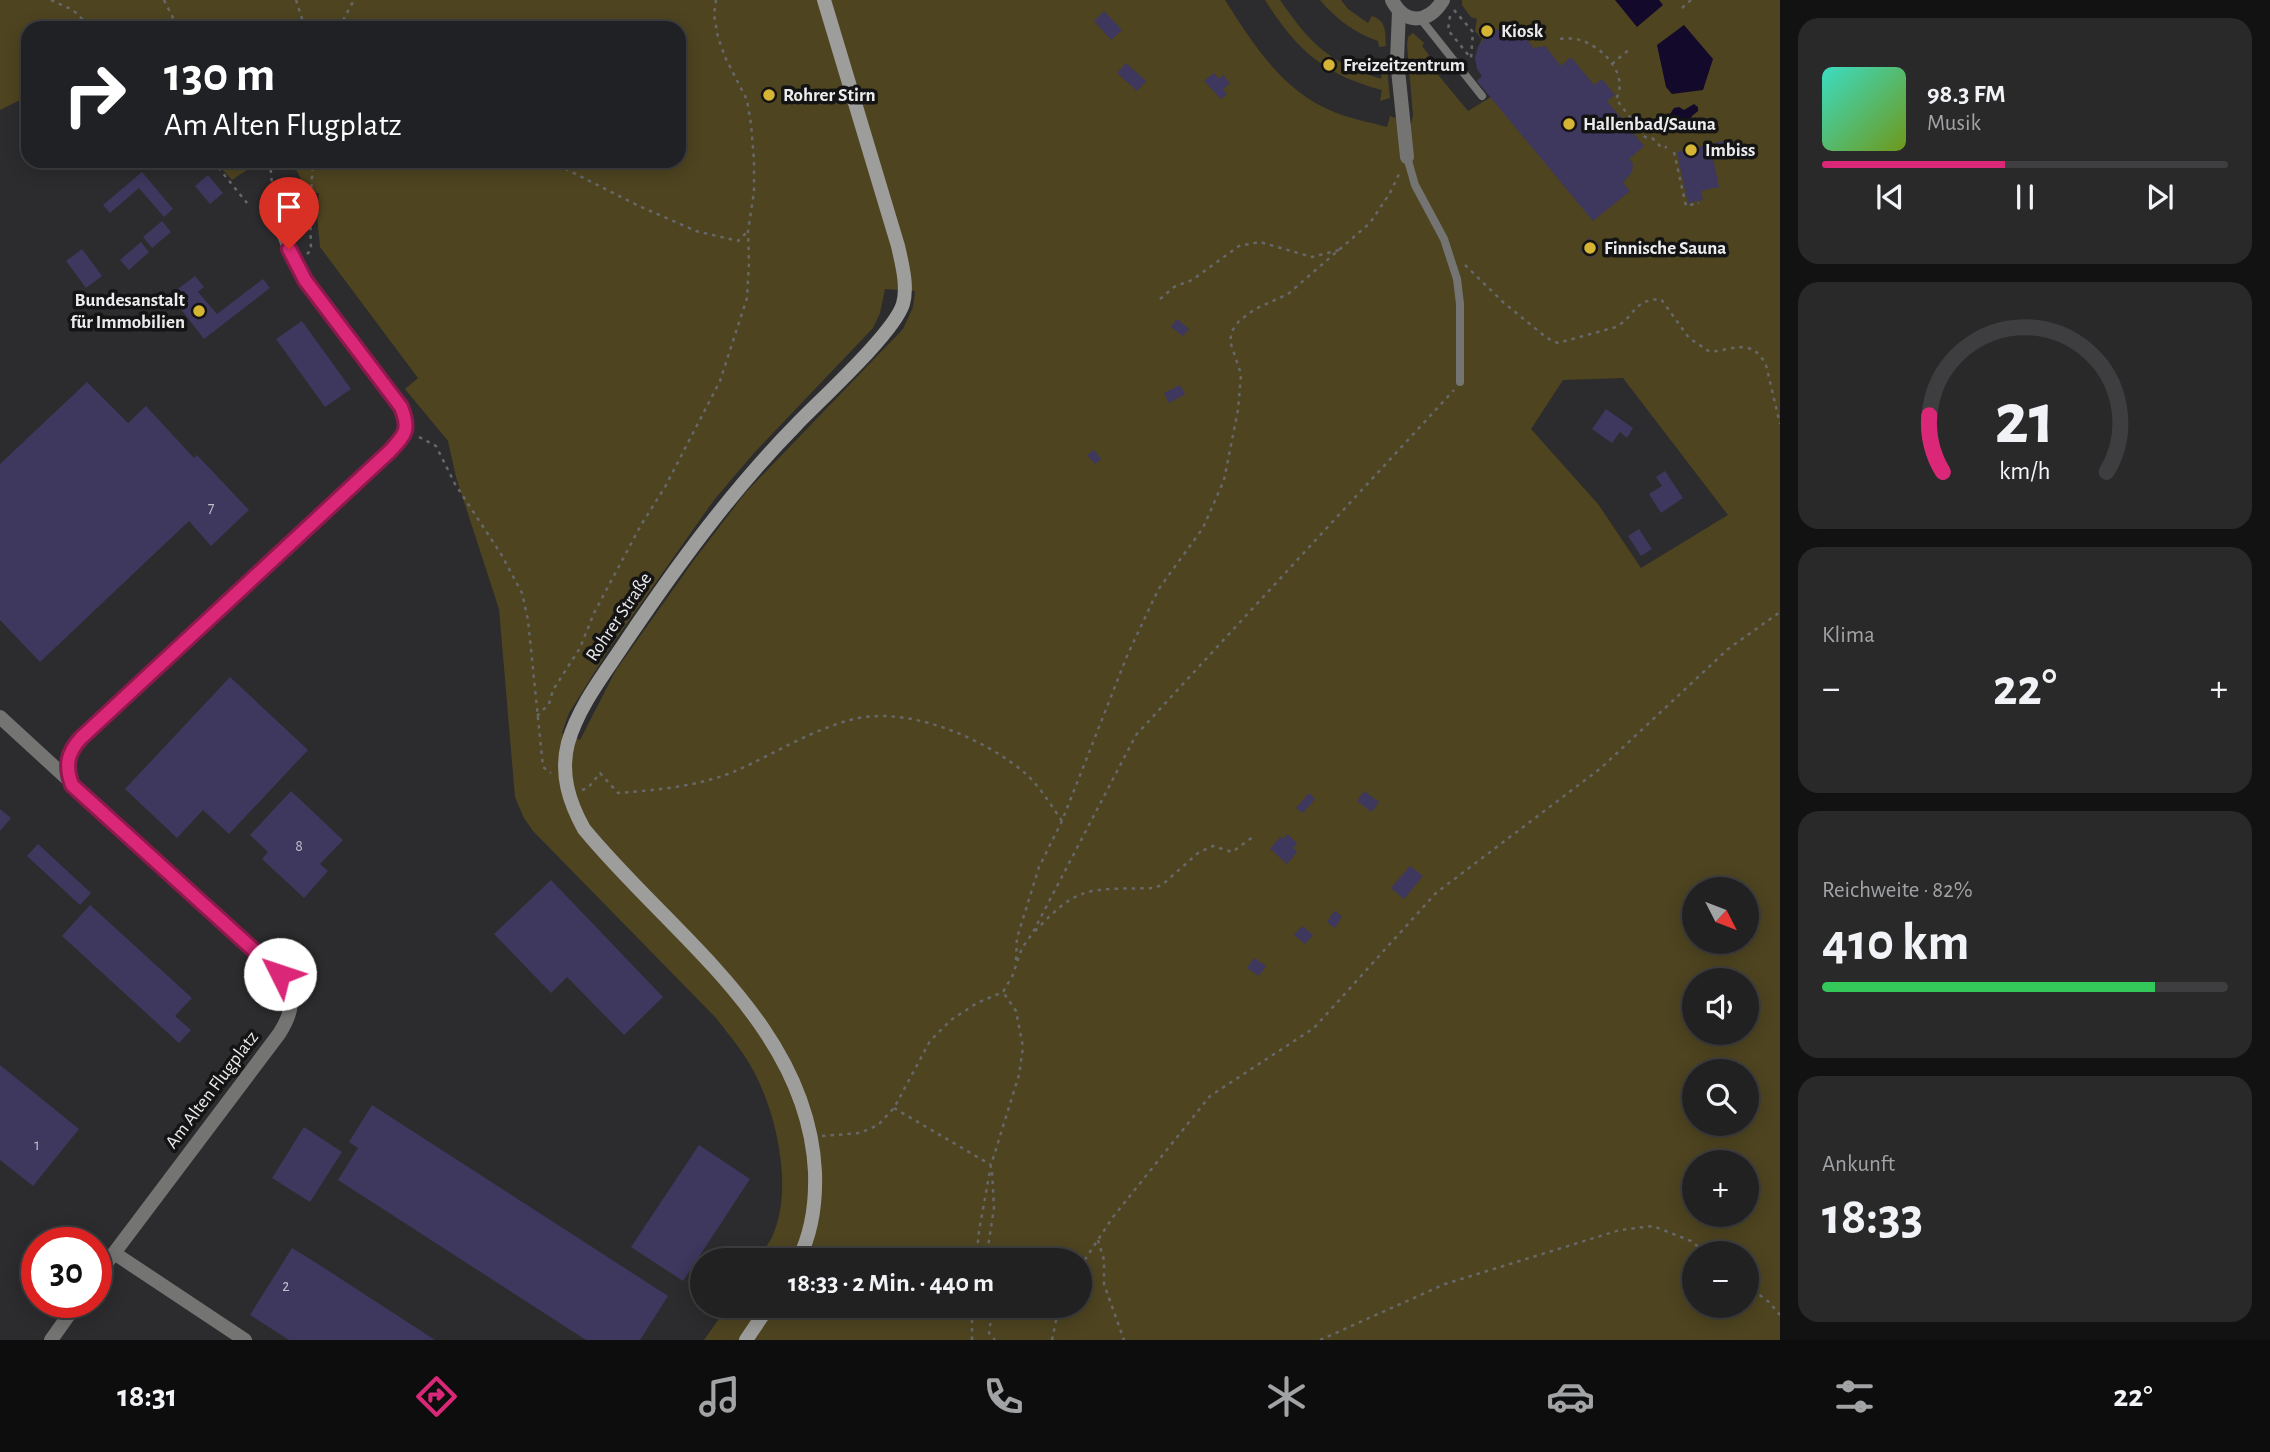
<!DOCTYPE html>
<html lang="de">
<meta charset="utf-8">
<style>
:root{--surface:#212122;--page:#29292a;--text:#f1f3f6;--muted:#a2a3a5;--line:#3e3e40;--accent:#db2777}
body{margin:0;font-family:"Alegreya Sans",sans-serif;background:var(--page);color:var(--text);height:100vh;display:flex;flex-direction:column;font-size:26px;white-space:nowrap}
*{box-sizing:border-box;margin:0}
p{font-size:23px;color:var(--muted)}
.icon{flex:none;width:38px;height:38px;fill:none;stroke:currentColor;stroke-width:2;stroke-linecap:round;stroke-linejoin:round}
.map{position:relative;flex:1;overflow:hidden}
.details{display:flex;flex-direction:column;gap:18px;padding:18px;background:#121213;width:490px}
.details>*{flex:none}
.banner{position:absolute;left:21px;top:21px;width:665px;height:147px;border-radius:21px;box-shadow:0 4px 18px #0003,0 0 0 2px var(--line);background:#202124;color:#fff;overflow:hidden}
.needle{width:46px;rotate:132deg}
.fabs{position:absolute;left:1682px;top:877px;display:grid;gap:14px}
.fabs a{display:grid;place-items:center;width:77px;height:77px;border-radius:50%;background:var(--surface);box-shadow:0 4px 18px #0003,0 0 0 2px var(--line);font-size:35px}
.speed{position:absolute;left:21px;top:1227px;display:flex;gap:14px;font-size:35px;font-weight:700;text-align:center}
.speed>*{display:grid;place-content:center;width:91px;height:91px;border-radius:50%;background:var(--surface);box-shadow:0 4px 18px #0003,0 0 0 2px var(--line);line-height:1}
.speed .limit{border:10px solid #d22;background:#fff;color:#111}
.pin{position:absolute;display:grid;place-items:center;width:60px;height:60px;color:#fff;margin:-72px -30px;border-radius:50% 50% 50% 0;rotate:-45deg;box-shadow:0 0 7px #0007}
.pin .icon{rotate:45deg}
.me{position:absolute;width:77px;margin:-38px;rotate:311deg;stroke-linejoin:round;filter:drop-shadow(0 0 5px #0008)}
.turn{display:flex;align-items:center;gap:24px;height:147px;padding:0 28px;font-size:32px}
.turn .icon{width:91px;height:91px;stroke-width:2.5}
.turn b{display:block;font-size:49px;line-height:60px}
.big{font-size:52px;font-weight:700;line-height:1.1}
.details .card{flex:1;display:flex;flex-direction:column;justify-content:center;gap:10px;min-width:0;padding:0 24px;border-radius:21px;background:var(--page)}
.details .dial{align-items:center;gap:0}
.dial svg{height:182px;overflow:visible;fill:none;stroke:var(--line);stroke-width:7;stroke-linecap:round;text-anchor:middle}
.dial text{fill:var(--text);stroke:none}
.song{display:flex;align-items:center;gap:21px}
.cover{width:84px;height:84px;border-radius:10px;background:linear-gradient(135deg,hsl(170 70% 55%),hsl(80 70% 35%))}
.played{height:7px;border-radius:4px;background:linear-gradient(90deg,var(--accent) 45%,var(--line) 45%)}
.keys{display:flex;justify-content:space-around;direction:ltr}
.heat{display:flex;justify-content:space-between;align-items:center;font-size:38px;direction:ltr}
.charge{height:10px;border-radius:5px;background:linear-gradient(90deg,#34c759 82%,var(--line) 0)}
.trip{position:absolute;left:690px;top:1248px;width:402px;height:70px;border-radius:35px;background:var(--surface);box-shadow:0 4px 18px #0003,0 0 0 2px var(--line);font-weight:700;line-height:70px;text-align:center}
.menu{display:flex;height:112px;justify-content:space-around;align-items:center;background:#0d0d0e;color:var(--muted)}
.menu .icon{width:49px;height:49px}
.menu .current{color:var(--accent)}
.menu b{font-size:32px;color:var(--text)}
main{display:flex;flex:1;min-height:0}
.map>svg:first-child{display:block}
</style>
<main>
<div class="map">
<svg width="1780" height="1340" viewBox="0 0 1780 1340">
<rect width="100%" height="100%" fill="#2c2c2e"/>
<path fill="#4e4420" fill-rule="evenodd" d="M0,0H1225C1253,44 1283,92 1334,112C1351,119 1369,122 1387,127L1390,116L1411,124L1413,115L1407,45L1408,37L1413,33L1424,43L1422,46L1429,55L1425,59L1468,111L1491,97L1477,81L1482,76C1474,63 1475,52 1482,39L1475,31L1477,19L1471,17L1462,5V0H1780V1340H704L728,1306H1080V1260H758C762,1252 768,1245 772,1237C794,1190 777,1114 753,1070C743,1051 729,1035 716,1018L533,831L524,818L515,797L499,609L456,477L448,441L405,389L418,378L320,247L317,215L319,193H308L297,171L273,161H679V28H28V96L0,110ZM885,289L915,291L913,307L903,329L746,492L694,560L616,670L580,740L562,733L569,713L611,646L714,500L754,453L873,328L880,313ZM1623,378L1728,515L1641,568L1598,504L1531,429L1563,380ZM1694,889H1746V942H1694ZM1694,980H1746V1032H1694ZM1694,1071H1746V1124H1694ZM1694,1162H1746V1214H1694ZM1694,1253H1746V1306H1694Z
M1265,0H1280C1311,45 1329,62 1381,79L1383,70H1387L1390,98L1380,101L1382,90C1323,74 1297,50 1265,0Z
M1320,0H1341L1348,9L1368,23L1372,16C1387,21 1385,32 1386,46L1379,47L1378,41C1355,33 1336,19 1320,0Z
M215,161H260L232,180Z"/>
<path fill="#12092b" d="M1615,0H1659L1663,5L1637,27Z
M1684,25L1713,59L1703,90L1672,94L1666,87L1657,45Z
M1694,104L1698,107V111L1692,116L1687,125L1672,119L1670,114L1674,108L1679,107L1684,110Z"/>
<path fill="#3e375e" d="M1104,11L1122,30L1111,40L1094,21Z
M1504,27L1520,29L1519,33L1526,38L1533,48L1545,46L1561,66L1571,57L1594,85L1602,79L1615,95L1607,101L1644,146L1629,159L1633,164L1632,172L1623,183L1630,191L1593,221L1477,81L1482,76L1477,69L1475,58L1478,47L1488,34Z
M1126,63L1146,81L1137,91L1117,73Z
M1214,73L1219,79L1223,75L1230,83L1223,90L1227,94L1221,99L1204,81Z
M1723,141L1726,156L1713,158L1719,187L1701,191L1703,200L1688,203L1677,152Z
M142,172L173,209L164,217L139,188L110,213L103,205Z
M208,175L223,193L210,204L195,186Z
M162,221L171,232L152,248L143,237Z
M1588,238L1600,246L1592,258L1580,251Z
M141,242L149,252L129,270L120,260Z
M82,249L102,276L86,288L66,261Z
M195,276L204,287L198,292L217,314L263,279L270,288L204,339L170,295Z
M1177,319L1189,329L1183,336L1171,327Z
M302,321L351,389L325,407L276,339Z
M87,382L128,423L146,406L194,458L197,455L249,510L211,546L189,521L40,662L0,620V464Z
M1180,385L1185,394L1169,403L1164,393Z
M1606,409L1633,428L1627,438L1620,432L1612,443L1592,429Z
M1094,450L1101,459L1095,464L1087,455Z
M1665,471L1683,498L1661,513L1649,494L1662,486L1656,477Z
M1639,529L1652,549L1641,556L1628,536Z
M230,677L308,750L229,834L203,810L177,838L125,789Z
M291,791L343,840L320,864L328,871L304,898L262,859L268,852L250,835Z
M1364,791L1379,802L1372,812L1357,801Z
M1309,793L1315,799L1303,813L1296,808Z
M0,809L11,818L0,831Z
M1287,834L1297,843L1293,848L1297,852L1287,864L1270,849L1280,837L1283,839Z
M38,844L91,893L80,905L27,856Z
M1410,866L1423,876L1404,899L1391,888Z
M551,880L663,997L624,1035L567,977L551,993L494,934Z
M90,905L192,998L175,1016L191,1030L179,1043L62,936Z
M1334,911L1342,916L1335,928L1327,922Z
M1302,926L1313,935L1305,944L1294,935Z
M1254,958L1266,966L1259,976L1247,968Z
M0,1065L79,1129L33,1186L0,1160Z
M372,1105L668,1296L640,1340H586L338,1180L358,1148L349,1142Z
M304,1127L342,1152L310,1202L272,1178Z
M699,1145L750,1179L683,1281L631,1247Z
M292,1248L318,1264L435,1340H289L250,1315Z"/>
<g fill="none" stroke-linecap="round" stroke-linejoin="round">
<path stroke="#676769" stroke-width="2.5" stroke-dasharray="3.5 5" stroke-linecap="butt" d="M51,0L73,10L91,28
M164,0L178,28
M296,0L305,28
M1682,8L1691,0
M1454,10L1473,32L1471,58L1468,61
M1450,16L1448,30L1470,57
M339,28L354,0
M1560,39C1568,38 1575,38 1583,41C1605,49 1629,76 1616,99L1645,137L1652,138L1662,148L1667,147
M1612,64L1631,48
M1674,152L1686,206L1699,203
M213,161L247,203
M257,161L270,171
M270,161L272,185
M550,161L639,206L696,231L738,241L748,231
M307,254L311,250L310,208L313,161
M1465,265L1504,303L1547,338L1558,343L1616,327C1636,316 1632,300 1661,299L1689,338L1710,352C1736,349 1752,338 1766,365L1780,424
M1160,299L1174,287L1192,280L1239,246L1260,242L1312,257L1339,250
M419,437L436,446L455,484L501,554L522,593L528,620L543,767L551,773
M537,716L549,704L553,690L580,648L594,613L641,525L665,487L720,381L747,298L749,263L748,231L754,192V160L751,124L747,100L725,57L718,37L714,15L716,0
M582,790L588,788L600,773L618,793C658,790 701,786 738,770C776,753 823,723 865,717C917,710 987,740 1026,774C1040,787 1051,805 1062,821
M1035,931C1049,917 1063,901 1082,894C1098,887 1134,889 1153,888L1162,885L1198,853L1213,846L1232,852L1253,837
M1016,960L1017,938L1039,867L1062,821L1127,656L1158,590L1203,528L1224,480L1238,410L1241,374L1230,341L1232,331L1239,321L1255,309L1288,294L1370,223L1390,193L1399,174
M894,1108L991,1165
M822,1136L860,1133L878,1125L894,1108L930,1041L951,1020L977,1003L1003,992L1012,977L1022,948L1032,934L1136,735L1454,390
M1098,1240L1104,1260V1284L1124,1340
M976,1260L979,1231L991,1165L1019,1075L1023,1047L1016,1011L1003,992
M986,1260L994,1208L992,1171
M1080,1267L1113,1217L1210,1096L1314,1028L1436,893L1601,768L1728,649L1780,612
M1746,1285L1769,1302L1780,1315
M993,1306L989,1333L995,1340
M972,1340V1306
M1052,1340L1059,1306
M1320,1340L1445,1284L1620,1230L1653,1226L1691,1241L1706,1253"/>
<path stroke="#747473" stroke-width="8" d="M1420,18L1482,96
M1407,157L1415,185L1444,239L1457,279L1460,304V382"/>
<path stroke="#747473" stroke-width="14" d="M1392,0C1405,26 1429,23 1443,0
M1399,11L1397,60L1407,157
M0,717L280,974C296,997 293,1012 279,1034L96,1277
M72,785C65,766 67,753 81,738L390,451C406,435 410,428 401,407C355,341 288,281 274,199
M114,1253L245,1340
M51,1340L78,1302"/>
<path stroke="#9d9d9b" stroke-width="14" d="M798,1260C812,1233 816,1202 815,1172C808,1024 670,934 584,829C569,802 560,774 568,743C579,705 605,673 626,641C678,564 732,490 797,424C821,399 894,333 903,304C908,286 902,264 898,246L824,0
M746,1340L769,1306"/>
</g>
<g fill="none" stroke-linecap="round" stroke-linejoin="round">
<g stroke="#8e194d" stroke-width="18">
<path id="route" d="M280,974L72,785C65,766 67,753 81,738L390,451C406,434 410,429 401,407L305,280L289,249"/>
</g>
<use href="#route" stroke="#db2777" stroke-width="12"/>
</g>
<g fill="#d6b534" stroke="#141415" stroke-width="2.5">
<circle cx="1487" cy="31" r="7"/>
<circle cx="1329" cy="65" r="7"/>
<circle cx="769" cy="95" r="7"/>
<circle cx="1569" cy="124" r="7"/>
<circle cx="1691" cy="150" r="7"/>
<circle cx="1590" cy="248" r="7"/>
<circle cx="199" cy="311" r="7"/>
</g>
<g text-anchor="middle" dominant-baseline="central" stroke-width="7" stroke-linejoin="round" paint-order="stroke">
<g font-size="16" fill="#c0bfca">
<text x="211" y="508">7</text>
<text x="299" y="846">8</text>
<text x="37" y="1145">1</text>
<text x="286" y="1286">2</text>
</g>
<g font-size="19" font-weight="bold" fill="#ececee" stroke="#141415" text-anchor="start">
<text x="1501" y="31">Kiosk</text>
<text x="1343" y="65">Freizeitzentrum</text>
<text x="783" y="95">Rohrer Stirn</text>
<text x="1583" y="124">Hallenbad/Sauna</text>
<text x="1705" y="150">Imbiss</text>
<text x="1604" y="248">Finnische Sauna</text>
<text x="185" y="300" text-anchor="end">Bundesanstalt<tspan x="185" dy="22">für Immobilien</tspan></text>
</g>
<g font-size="19" fill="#ececee" stroke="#141415">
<text transform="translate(619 617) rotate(-56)">Rohrer Straße</text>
<text transform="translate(212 1090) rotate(-53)">Am Alten Flugplatz</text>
</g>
</g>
</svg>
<div class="fabs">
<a><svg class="needle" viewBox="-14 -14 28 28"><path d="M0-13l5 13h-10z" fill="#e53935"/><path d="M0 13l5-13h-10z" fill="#a2a3a5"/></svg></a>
<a><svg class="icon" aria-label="sound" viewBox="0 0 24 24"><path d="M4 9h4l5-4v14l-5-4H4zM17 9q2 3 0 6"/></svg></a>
<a><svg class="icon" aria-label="search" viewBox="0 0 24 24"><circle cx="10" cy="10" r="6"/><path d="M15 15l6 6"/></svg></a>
<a>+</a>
<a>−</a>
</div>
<div class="speed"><div class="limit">30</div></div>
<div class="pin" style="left:289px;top:249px;background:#d93025"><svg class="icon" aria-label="arrive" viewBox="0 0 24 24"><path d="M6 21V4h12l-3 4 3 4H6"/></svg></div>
<svg class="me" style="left:280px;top:974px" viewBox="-20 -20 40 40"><circle r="19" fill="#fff"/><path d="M0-13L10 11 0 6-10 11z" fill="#db2777"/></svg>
<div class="trip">18:33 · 2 Min. · 440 m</div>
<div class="banner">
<div class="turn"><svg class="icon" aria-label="right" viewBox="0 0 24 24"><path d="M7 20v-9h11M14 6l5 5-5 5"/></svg><div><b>130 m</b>Am Alten Flugplatz</div></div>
</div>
</div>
<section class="details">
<div class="card">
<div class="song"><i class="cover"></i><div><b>98.3 FM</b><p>Musik</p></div></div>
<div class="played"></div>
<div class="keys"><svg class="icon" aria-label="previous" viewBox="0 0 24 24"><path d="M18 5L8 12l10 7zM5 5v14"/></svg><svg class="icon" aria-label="pause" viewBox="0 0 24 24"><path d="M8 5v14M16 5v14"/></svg><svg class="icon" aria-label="next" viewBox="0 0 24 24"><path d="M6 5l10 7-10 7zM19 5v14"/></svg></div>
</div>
<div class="card dial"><svg viewBox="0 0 100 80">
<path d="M14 69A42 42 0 1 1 86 69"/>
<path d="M14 69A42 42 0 0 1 8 44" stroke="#db2777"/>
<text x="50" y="56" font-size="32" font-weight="700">21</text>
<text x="50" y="72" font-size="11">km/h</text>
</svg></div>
<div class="card"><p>Klima</p>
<div class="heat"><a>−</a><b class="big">22°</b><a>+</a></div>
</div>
<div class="card"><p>Reichweite · 82%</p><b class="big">410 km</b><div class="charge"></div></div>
<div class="card"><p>Ankunft</p><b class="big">18:33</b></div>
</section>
</main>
<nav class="menu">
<b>18:31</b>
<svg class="icon current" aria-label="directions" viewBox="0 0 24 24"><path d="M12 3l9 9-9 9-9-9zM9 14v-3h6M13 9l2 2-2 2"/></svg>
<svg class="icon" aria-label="music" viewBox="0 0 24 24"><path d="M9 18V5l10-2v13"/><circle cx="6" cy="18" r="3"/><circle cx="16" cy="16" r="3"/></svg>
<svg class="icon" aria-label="phone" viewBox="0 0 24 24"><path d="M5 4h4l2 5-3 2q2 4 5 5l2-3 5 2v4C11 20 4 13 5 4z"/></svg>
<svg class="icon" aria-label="climate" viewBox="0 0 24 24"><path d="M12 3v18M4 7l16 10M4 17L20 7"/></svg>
<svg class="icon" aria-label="car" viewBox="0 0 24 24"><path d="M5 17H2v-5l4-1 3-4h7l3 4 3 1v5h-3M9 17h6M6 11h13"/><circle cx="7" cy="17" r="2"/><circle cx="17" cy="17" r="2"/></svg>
<svg class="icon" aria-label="filters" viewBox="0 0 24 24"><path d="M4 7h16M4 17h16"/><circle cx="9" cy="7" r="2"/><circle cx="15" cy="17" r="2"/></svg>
<b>22°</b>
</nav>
